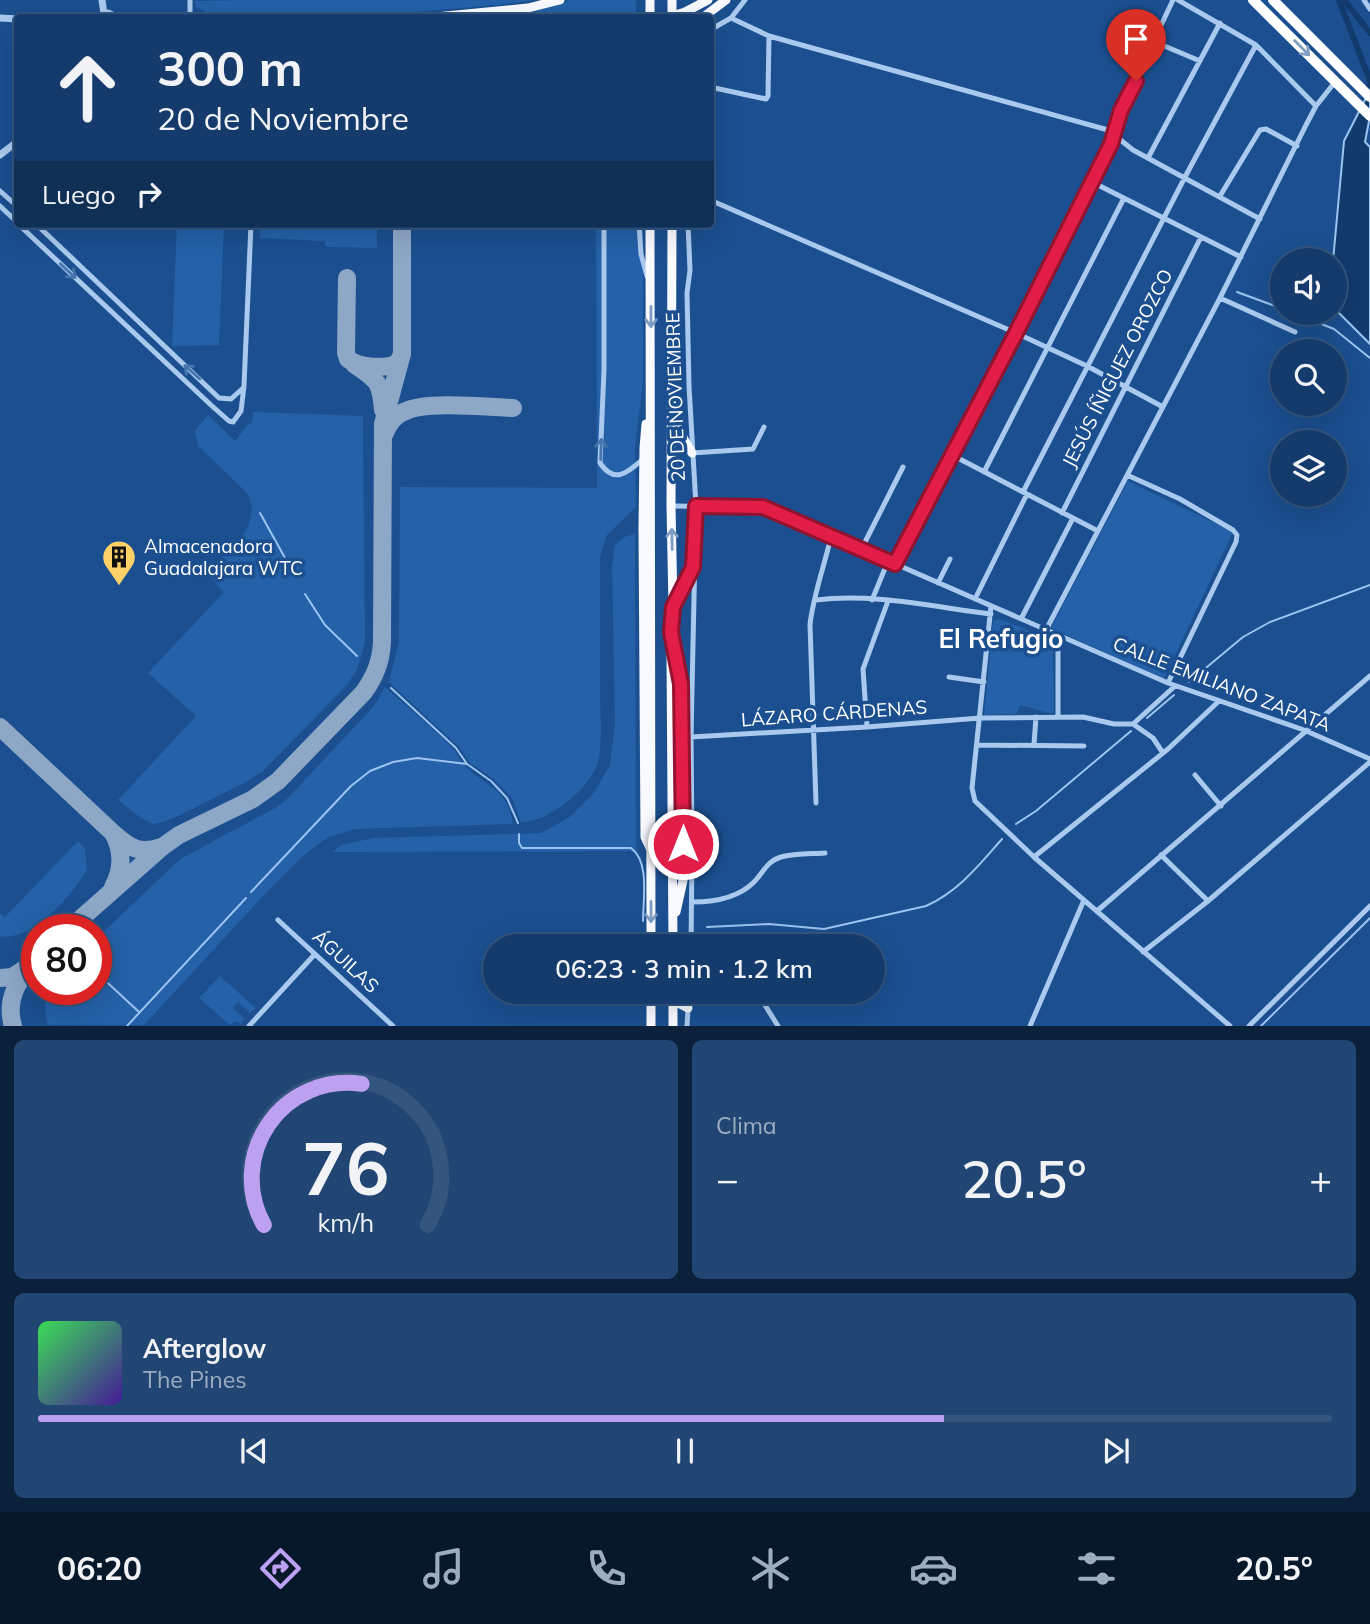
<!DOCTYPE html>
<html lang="es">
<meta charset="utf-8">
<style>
:root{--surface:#143b6b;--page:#214673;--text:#f1f3f6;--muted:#9dadc1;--line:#33557e;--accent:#bca0f2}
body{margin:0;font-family:Mulish,sans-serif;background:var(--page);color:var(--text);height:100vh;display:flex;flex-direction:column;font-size:26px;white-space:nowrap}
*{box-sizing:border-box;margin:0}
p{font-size:23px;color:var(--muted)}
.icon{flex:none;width:38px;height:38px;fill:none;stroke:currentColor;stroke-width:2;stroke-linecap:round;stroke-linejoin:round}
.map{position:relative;height:1026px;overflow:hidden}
.details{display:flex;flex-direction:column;gap:14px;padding:14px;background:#0b203b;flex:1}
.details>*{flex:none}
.top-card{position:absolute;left:14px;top:14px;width:700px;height:214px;border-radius:7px;box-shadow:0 7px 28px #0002,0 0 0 2px var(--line);background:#143b6b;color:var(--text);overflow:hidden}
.fabs{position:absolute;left:1270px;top:248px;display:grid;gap:14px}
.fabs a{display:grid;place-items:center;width:77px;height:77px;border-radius:50%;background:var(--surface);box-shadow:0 7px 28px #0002,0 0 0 2px var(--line);font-size:35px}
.speed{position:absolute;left:21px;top:914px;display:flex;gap:14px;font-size:35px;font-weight:700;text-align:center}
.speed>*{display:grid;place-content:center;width:91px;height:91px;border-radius:50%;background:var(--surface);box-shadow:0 7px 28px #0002,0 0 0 2px var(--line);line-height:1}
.speed .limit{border:10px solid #d22;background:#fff;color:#111}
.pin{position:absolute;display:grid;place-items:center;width:60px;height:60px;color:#fff;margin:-72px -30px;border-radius:50% 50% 50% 0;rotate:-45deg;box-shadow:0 0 7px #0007}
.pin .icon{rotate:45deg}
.me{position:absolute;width:77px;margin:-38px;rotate:0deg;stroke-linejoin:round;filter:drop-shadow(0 0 5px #0008)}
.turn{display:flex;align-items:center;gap:24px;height:147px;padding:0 28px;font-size:32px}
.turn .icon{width:91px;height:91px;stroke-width:2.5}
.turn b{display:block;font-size:49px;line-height:60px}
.then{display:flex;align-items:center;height:66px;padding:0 28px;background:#0003;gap:14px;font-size:26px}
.big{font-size:52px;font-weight:600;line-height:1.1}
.details .tile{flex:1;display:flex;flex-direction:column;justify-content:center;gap:10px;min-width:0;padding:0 24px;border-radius:10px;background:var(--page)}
.details .dial{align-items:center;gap:0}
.dial svg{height:182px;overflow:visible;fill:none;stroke:var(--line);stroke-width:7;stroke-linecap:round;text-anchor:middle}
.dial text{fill:var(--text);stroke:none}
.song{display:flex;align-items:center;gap:21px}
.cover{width:84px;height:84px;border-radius:10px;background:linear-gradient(135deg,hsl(130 70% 55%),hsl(260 70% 35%))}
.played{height:7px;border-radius:4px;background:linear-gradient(90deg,var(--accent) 70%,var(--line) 70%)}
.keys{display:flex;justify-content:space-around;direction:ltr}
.heat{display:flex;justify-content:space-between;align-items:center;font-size:38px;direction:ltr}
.details .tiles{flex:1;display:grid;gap:14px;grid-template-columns:1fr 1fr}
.tile:last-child{grid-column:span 2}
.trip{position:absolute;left:483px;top:934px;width:402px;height:70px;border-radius:35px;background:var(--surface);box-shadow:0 7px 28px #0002,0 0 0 2px var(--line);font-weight:600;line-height:70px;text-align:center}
.tabs{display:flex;height:112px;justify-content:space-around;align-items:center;background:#08182b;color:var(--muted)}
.tabs .icon{width:49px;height:49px}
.tabs .active{color:var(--accent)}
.tabs b{font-size:32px;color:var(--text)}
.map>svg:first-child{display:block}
</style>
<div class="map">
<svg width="1370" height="1026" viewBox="0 0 1370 1026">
<rect width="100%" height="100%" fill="#1b4f8f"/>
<path fill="#2461a8" d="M251,0H535L498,5L390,14L206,12L196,7L195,1Z
M570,0H636V14H507L556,6Z
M177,224H224L219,345L172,346Z
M261,224H377V248L330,247L325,246V241L260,238Z
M596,224H643V382L635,448L636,507L606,536L600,558C600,602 600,647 600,692C600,714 603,741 598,762C591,788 548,823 521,822L512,798L494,779L470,763L459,747L389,682L399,642L400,487L597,488Z
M253,412L363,416L365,643L357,670L347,685L263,771L244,783L180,815L163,822L153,824L142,819L118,800L196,716L148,673L224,592L206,573C226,552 268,523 245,491L198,446L195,430L208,415L235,441L248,424L252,423Z
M1128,481L1233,532L1164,679L1051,628Z
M635,534L636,851L333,852L341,845L373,838L541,833L570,817L593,794L610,765L615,723L612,568L615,545L624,537Z
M1000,619L1053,640L1054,713C1043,714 1032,706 1020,706L1016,714L984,715L993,621Z
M385,687C408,708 433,727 454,750C458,755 461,763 467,768C489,788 507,789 513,824L355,829L327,838L305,854L265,894L144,1025H48C44,1012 44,1002 49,989H96V939L180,859L277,807L288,798L374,706Z
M78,841L85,849L87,870C73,894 31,943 0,936V913L5,917Z
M220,976L256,1008L250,1013L238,1002L233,1008L245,1019L240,1024L237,1021L230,1025L199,998Z"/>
<path fill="#123a6d" stroke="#9cc4f0" stroke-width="2" d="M1370,90V116L1365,142L1370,147V344L1335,309V261H1333L1344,141Z"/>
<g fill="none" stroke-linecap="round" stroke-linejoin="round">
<path stroke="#9cc4f0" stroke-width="2" d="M1237,292L1283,309
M1293,313L1334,329L1370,358
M260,513L294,574
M305,594L325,625L357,656
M1189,682L1243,637L1270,622L1370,585
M391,688L456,748L467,764L491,781L507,798L518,823
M1147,718L1174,695
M1016,824L1036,811L1131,731
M519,834V843L522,848H631C650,862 643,899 643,921
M251,892L351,786L370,771L393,762L417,758L467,764
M707,927L769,924L824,929L926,906C959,891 979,865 1002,839
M96,972L139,1012
M127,1026L246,898
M1261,1026L1370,918"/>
<path stroke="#123a6d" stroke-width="6" d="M1339,0L1370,81L1368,94
M1344,0L1370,33"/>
<path stroke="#8da7c7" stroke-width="18" d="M347,278L346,353L348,359C359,368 386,369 398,363L402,354
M354,364C377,380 381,381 383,410
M384,435C388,424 394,415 406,411C428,401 486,407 513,408
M0,727L113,833
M113,887C123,869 123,851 113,833C129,847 139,855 161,847
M69,929L162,847L179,835L253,799L278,781L364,692C375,676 381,662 382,642L383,424L402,354V224
M0,978L12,977L26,968
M13,1026C5,999 18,981 34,961"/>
<path stroke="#a9c9ee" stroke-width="5" d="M190,0V18
M1178,0L1256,45L1316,106
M1364,0L1370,9
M731,18L769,36L1108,130L1133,150L1260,219
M710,30L731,18L745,0
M1155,42L1200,61
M710,87L766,99L768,96L769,36
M1148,158L1220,23
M1090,181L1241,257
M0,191L18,207
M1220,196L1260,130L1266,129L1297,146
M710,200L1016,333L1087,366L1163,407
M0,206L18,223
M18,224L212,406L229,421L233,422L241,411L244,386L251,224
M36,224L219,398L231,399L242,389
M604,224V370L600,463C615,485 628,472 643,459
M639,224L641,254L647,276
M688,224L690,270L687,293L689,386L696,506L691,737L692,840
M1220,298L1295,332
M692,453L753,449L764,427
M952,455L1098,531
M984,472L1124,198
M1127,475L1180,499L1233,530L1237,535L1236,542L1168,683
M1023,492L1185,177L1256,45
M671,506L763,507L774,511L1168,683L1304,730L1370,759
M1062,513L1201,237
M861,550L903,467
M895,564L1016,333L1111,144L1121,110L1173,0
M938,583L950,559
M975,599L1027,494
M816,600C873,593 934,607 991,614
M872,600L888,561
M991,606L972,788L975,801L1034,857L1230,1026
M1021,619L1073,518
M1046,630L1220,298L1306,125L1316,106L1335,82
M1058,636V717
M949,677L984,682
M1133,724L1175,686
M867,727L863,669L888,601
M691,737L867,727L980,718L1083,717L1114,724H1133L1153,738L1163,753
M1034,744L1036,717
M977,745L1084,746
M1195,775L1221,806
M816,803L810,625C812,600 825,563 831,537
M1161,855L1208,901
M1034,857L1168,749L1219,701
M693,902C714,902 738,898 754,882C763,873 767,861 781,857C795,853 811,854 825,853
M1097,911L1370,676
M278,920L393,1026
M691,947L692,853
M1143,952L1208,901L1370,762
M725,992L735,996L760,997L778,1026
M249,1026L315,954
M687,1026L689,992
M1030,1026L1084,900
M1249,1026L1370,906"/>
<path stroke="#a9c9ee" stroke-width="7" d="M102,0L104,14
M0,18L18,19
M97,18L108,13L118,18
M0,155L18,141"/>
<path stroke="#f0f6ff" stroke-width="9" d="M671,632L673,607
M674,1001L688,1008"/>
<path stroke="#f8faff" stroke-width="9" d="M650,0V18
M672,0V18
M425,18L528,8L560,0
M666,18L685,12L708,0
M702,18L726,0
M650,224L651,947
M672,224L671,506L673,607
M676,417L678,429L692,453
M646,424L644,448L643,528L645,837L652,852C669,862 681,853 684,836L681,685L671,632
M674,606L693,567
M671,655L673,947
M676,912L692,840
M673,992V1026
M651,1026V992"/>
<path stroke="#fff" stroke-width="10" d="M1253,0L1370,116
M1273,0L1370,97"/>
</g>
<defs><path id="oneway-shaft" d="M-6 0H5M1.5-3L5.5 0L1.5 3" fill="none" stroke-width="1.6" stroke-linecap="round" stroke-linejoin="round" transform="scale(1.75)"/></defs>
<use stroke="#829ec1" href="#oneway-shaft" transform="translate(1302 48) rotate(45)"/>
<g stroke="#4674ac">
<use href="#oneway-shaft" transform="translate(68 271) rotate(43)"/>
<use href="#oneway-shaft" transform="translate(192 372) rotate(-138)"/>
<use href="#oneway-shaft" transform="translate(601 449) rotate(-88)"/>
</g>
<g stroke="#7e9cc1">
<use href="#oneway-shaft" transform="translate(651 317) rotate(90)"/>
<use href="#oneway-shaft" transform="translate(672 539) rotate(-91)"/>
<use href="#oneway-shaft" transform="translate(651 912) rotate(90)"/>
</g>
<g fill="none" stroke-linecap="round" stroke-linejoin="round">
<g stroke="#92132f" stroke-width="18">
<path id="route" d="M683,844L681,684L671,632L673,607L693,567L696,506L763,507L895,564L1016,333L1111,144L1121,110L1136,81"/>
</g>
<use href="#route" stroke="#e11d48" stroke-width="12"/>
</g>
<defs>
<g id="building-pin" transform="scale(1.75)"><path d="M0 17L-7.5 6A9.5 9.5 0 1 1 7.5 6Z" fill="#ffd166" stroke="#1b4f8f"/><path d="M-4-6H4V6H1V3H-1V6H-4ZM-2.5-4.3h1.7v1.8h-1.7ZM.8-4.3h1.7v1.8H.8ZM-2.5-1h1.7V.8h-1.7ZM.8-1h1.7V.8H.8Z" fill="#111"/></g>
</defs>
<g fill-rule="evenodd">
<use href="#building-pin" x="119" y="557"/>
</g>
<g text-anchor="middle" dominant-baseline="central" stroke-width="7" stroke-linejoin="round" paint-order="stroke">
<g font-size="19" fill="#fff" stroke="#1b4f8f">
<text transform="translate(1117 368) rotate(-63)">JESÚS ÍÑIGUEZ OROZCO</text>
<text transform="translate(675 397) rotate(-92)">20 DE NOVIEMBRE</text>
<text transform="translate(1222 684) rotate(21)">CALLE EMILIANO ZAPATA</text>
<text transform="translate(834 713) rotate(-4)">LÁZARO CÁRDENAS</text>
<text transform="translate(346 961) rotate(43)">ÁGUILAS</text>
</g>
<g font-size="19" fill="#fff" stroke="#1b4f8f" text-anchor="start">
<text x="144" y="546">Almacenadora<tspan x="144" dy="22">Guadalajara WTC</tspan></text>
</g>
<g font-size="26" font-weight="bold" fill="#fff" stroke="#1b4f8f">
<text x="1001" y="638">El Refugio</text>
</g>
</g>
</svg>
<div class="fabs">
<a><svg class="icon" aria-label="sound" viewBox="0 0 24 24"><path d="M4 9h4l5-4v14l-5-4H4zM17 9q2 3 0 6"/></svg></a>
<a><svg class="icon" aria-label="search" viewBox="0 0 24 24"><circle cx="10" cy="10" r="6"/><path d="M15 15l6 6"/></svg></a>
<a><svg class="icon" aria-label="layers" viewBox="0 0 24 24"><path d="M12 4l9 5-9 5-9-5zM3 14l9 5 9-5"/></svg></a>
</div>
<div class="speed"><div class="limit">80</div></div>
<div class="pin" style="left:1136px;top:81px;background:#d93025"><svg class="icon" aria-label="arrive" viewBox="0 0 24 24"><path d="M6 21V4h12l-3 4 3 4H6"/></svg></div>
<svg class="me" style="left:683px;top:844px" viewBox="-20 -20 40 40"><circle r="17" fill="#e11d48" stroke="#fff" stroke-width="3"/><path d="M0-11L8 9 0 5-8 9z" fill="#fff"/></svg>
<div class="trip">06:23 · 3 min · 1.2 km</div>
<div class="top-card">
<div class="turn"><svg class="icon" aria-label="ahead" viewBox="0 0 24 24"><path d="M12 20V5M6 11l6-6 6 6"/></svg><div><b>300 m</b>20 de Noviembre</div></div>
<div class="then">Luego<svg class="icon" aria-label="right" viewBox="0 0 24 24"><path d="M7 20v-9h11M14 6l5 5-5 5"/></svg></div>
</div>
</div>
<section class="details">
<div class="tiles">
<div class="tile dial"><svg viewBox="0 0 100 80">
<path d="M14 69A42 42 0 1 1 86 69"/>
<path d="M14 69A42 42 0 0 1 57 7" stroke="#bca0f2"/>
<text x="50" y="56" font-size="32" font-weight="700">76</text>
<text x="50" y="72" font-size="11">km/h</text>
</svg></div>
<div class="tile"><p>Clima</p>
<div class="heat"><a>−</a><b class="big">20.5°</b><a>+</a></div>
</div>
<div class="tile">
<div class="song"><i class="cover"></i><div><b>Afterglow</b><p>The Pines</p></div></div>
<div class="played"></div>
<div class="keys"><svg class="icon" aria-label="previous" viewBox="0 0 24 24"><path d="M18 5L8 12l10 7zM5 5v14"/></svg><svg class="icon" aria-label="pause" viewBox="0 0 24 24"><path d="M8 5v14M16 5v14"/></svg><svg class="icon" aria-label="next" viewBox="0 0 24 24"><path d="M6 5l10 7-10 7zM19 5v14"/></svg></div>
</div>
</div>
</section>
<nav class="tabs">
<b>06:20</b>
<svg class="icon active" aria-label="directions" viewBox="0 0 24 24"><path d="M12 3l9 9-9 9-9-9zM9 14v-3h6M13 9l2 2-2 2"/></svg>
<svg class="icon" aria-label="music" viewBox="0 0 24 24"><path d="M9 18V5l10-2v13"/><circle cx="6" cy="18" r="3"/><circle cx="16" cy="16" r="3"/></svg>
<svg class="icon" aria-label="phone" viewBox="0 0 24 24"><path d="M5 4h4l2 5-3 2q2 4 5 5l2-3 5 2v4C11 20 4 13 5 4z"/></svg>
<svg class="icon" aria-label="climate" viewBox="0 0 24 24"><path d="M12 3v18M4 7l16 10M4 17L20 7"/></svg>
<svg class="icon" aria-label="car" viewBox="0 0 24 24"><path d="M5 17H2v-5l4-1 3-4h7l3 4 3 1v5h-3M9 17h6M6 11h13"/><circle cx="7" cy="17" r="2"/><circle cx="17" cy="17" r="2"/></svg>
<svg class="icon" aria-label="filters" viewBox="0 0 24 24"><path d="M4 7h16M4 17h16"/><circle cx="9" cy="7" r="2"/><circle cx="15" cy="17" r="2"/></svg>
<b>20.5°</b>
</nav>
